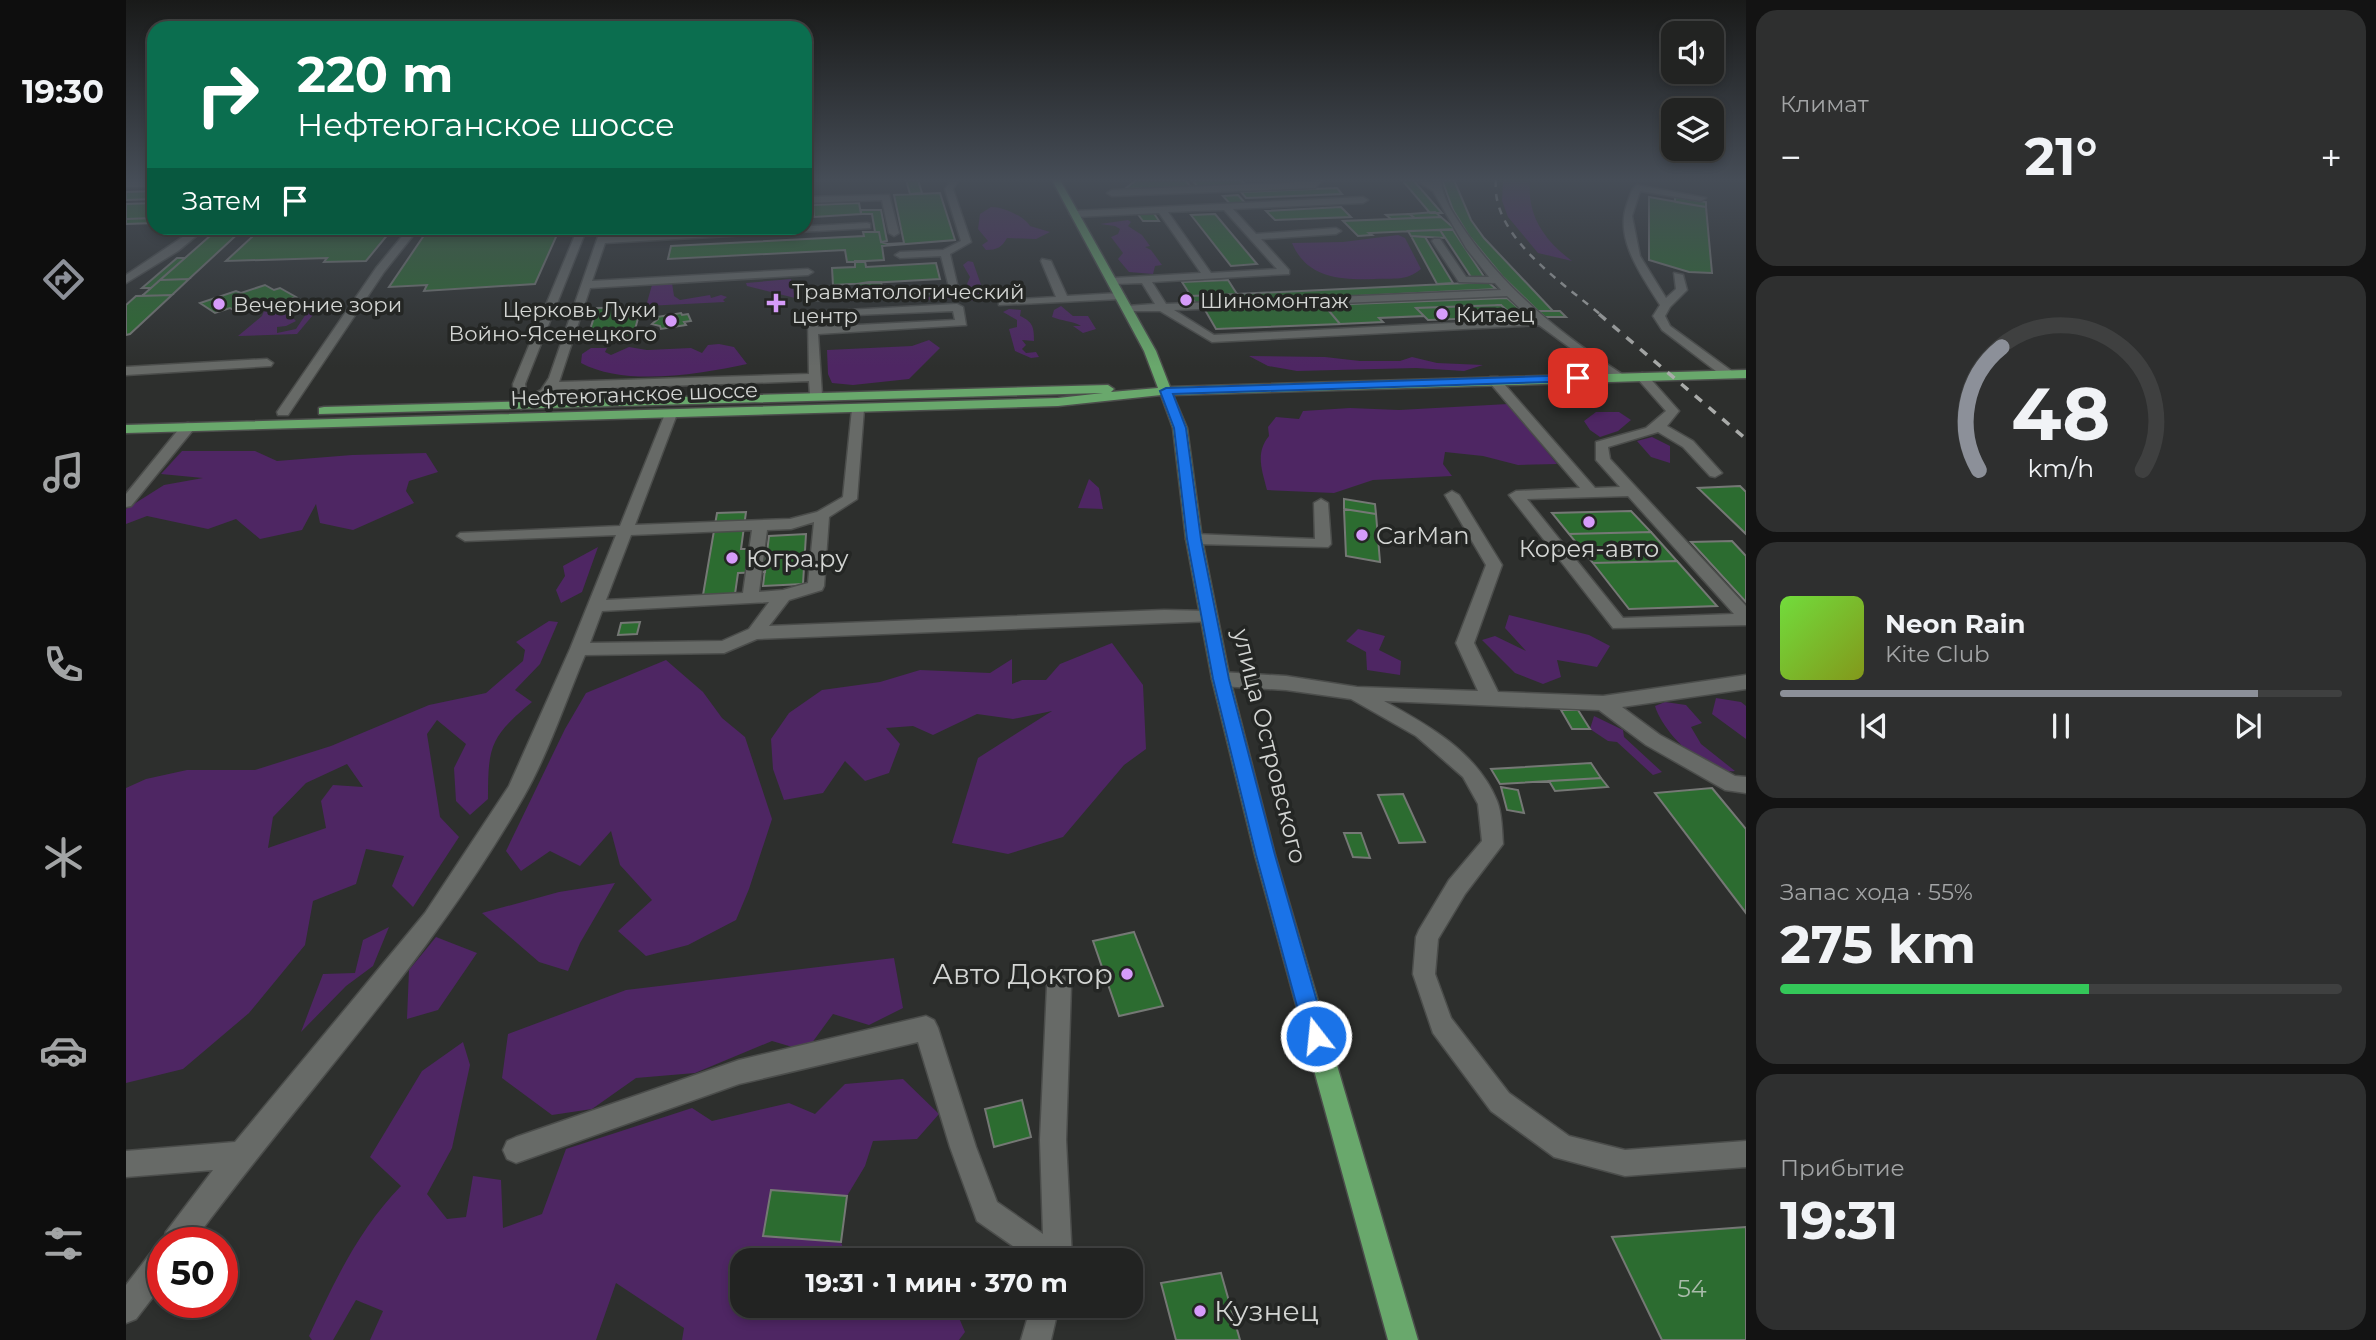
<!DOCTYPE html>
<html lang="ru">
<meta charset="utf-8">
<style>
:root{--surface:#222322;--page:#2e2f2f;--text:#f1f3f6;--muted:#a2a4a5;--line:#3f4040;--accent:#8c9099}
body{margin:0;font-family:Montserrat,sans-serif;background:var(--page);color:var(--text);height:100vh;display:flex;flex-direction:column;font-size:26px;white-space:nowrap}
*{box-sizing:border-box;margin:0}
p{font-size:23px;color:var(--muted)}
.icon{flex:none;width:38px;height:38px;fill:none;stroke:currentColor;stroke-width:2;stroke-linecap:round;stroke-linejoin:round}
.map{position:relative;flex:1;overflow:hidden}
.sheet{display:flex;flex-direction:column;gap:10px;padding:10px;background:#131313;width:630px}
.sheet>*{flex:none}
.hud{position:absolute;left:21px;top:21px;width:665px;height:214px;border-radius:21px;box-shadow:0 4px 10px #0003,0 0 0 2px var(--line);background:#0b6e4f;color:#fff;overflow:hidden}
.fabs{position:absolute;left:1535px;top:21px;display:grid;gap:14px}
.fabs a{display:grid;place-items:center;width:63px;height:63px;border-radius:14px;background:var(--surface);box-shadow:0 4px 10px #0003,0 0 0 2px var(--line);font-size:35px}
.speed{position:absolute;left:21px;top:1227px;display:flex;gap:14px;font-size:35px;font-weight:700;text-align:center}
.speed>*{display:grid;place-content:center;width:91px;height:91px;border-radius:50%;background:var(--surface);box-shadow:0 4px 10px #0003,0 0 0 2px var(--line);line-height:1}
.speed .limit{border:10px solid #d22;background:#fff;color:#111}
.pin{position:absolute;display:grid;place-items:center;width:60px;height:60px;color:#fff;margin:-30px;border-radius:14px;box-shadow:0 4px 10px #0006}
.me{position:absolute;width:77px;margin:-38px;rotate:344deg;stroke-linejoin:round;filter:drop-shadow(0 0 5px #0008)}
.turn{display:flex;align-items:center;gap:24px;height:147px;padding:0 35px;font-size:32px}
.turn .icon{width:91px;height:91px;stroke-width:2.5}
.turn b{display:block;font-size:49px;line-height:60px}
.then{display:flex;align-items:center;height:66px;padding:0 35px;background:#0003;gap:14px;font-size:26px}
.big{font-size:52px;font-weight:700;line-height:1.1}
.sheet .widget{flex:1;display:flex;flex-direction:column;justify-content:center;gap:10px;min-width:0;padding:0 24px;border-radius:21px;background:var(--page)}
.sheet .dial{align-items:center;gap:0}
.dial svg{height:182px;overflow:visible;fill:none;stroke:var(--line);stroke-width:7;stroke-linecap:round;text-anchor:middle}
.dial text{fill:var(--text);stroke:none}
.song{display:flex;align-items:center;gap:21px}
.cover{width:84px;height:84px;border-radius:10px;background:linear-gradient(135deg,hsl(100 70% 55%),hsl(70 70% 35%))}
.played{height:7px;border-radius:4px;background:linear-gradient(90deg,var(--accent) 85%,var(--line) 85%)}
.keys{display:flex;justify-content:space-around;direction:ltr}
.heat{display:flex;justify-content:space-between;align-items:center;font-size:38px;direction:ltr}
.charge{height:10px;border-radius:5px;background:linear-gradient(90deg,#34c759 55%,var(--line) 0)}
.trip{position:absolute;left:604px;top:1248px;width:413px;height:70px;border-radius:21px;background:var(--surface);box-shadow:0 4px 10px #0003,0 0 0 2px var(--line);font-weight:700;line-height:70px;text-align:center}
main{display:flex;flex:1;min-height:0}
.tab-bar{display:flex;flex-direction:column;width:126px;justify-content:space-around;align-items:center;background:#0e0e0e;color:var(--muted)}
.tab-bar .icon{width:49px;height:49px}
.tab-bar .selected{color:var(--accent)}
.tab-bar b{font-size:32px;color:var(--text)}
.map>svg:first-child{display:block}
</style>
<main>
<nav class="tab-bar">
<b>19:30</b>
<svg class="icon selected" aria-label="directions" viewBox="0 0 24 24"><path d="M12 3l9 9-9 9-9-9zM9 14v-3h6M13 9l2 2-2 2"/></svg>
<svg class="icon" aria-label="music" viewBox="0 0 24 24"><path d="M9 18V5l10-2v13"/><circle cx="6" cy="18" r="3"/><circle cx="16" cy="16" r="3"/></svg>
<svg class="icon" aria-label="phone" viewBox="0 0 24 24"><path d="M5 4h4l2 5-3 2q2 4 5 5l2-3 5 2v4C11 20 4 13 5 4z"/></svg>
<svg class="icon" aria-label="climate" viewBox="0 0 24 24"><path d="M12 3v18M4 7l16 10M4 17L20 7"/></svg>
<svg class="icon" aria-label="car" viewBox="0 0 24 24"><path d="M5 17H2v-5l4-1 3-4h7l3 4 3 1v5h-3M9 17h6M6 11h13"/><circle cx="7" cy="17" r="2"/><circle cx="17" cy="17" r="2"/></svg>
<svg class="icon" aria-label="filters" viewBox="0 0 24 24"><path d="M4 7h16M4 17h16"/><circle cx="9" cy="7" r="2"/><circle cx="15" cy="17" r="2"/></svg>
</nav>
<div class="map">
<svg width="1620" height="1340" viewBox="0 0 1620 1340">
<rect width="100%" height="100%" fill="#2d2f2d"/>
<path fill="#4e2663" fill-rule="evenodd" d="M1377,180H1404C1401,216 1418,240 1446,261L1412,253L1382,217L1376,201Z
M865,207C877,207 898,216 904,226L924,232L910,239L881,238C876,247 871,250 860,250L856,245L862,241L852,229L854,214Z
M1002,220L1005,222L1002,226L1016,235L1024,246L1019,247L1025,250L1036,265L1029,266L1027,274L1003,272L992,259L997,253L985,237L992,234L994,229L989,226L974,224Z
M1272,235L1279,238L1295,269C1281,281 1268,278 1249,279C1216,280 1181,279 1166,243L1217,242Z
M842,261L847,262L859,296L852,302L838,298L792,300V298L833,295L836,288H844L841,284L844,277L837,265Z
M665,279L669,298L621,286L620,283Z
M546,283L548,296L554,300L584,295L585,298L595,295L601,297L597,300L599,302L520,306L526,285Z
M161,305L171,307L163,314L170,321L160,326L151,327V333L170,329L184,308L192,309L171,334L112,336L136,316L138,311Z
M935,306L947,316H962L970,329L957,333L947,326H955C947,321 936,321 926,317L928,310Z
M883,309L895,310L894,316C907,322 908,327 908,341L896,340L900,345L896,349L900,353L910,352L913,357L905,358L889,351L883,329L891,327V320L877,312Z
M803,340L814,348L783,379L727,385L706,383L702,374L701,350L786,346Z
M593,344L608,347L621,364C574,374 499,387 455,363L456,354L465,348H481L479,352L485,355L503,347L521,350L565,348L576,353L582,345Z
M1123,356L1199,357L1234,361H1274L1286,357L1311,363L1357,365L1338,371L1290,368L1171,371L1142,366Z
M1382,404L1431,464L1392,465L1357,456L1319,452L1317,464L1326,476L1247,480L1208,493L1141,490C1136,470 1129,453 1143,436L1142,427L1150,417L1173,419L1177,411L1224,408L1273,410Z
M1470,412H1493L1505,420L1492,431L1474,437L1464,430L1458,421Z
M1526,437L1544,446V463L1525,457L1511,441Z
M56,451H129L151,461L226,455L300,453L312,472L283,481L280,491L288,503L227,530L194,523L190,504L176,530L134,539L110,519L82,529L21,516L0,524V509L38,485L77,478L35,474Z
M963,479L973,488L977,509L952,508Z
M472,547L456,592L435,603L430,590L439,576L437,566Z
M1383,615L1463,635L1484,646L1471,667L1431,660L1435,677L1417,684L1389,673L1356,640L1369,636L1400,651L1379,628Z
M423,621L432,622L414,664L389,690L406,702C364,737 362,746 362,799L344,815L330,801L328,768L340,744L311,720L301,734L314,817L333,837L287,907L266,886L278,856L240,849L230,884L187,901L179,945L123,1013L57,1069L0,1083V788L20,779L61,770H129L205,746L303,705L360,693L397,661L399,650L390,642ZM221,764L237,787L207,785L195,801L200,828L142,848L147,817L180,783Z
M1232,629L1259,636L1253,650L1275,661L1274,675L1241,670L1240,652L1220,641Z
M986,643L1017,685L1020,749L998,765L937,837L882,854L826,843L852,758L926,711L887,719L851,714L807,735L787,726L760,728L774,744L763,773L739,781L719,761L697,793L658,800L647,769L645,739L663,713L696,690L754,682L794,670L864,673L886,659V684L896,680H920L934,664Z
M540,660L577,692L596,718L619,737L646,819L623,889L610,920L562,945L520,956L492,931L526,900L494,865L485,831L454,866L424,851L395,871L380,851L439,729L460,693Z
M1590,698L1615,702L1620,706V739L1586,714Z
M1539,702L1560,705L1576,723L1565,727L1575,744L1609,771C1579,775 1537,733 1529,706Z
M1468,716L1497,730L1498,737L1536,772L1527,775L1491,742L1482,741L1464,729Z
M489,883L454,943L442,971L413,962L356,913L433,892Z
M263,927L247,966L220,986L175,1032L197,974L229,973L237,940Z
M310,937L351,953L312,1010L281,1019L283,970Z
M768,958L777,1008L743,1025L707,1014L680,1051L646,1041L569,1073L510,1078L466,1109L426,1115L376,1078L382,1034L500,990Z
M337,1042L344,1065L326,1148L301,1194L321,1219L340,1217L347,1176L375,1180L377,1228L416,1214L440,1149L566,1108L586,1121L663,1103L689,1114L719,1084L777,1079L813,1114L791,1139L747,1141L739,1166L721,1196L645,1190L638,1235L715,1242L721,1260H616V1306H828L839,1332L833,1340H556L558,1328L490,1283L470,1340H244L257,1311L230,1300L207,1340H186L183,1336C208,1282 233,1229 275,1186L244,1157L296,1071Z"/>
<path fill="#2c6c30" stroke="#757875" stroke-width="2" d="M780,180H792L796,193L784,194Z
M1010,180H1059L1065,187L999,189Z
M1066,180H1115L1120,185L1072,187Z
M1276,180H1287L1316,213H1304Z
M1316,180H1328L1345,220L1358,238L1427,311H1412L1376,276L1343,236L1327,210Z
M1211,188L1216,194L1120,198L1115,192Z
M28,191V199L0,200V192Z
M814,193L829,240L756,246L758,260L721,262L719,250L542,259L545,246L738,236L737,232H753L755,242L761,244L778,243L768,195Z
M1112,195L1120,204L1105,205L1097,196Z
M1523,197L1580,207L1586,273L1563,272L1523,260Z
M1549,197L1580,202V207L1549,202Z
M28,203V218L0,219V204Z
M733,203L735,214L688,217L687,205Z
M1215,207L1225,217L1149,220L1140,211Z
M735,210H755L761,241L755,242L753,232H749L746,214H735Z
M1027,212L1033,221H1017L1011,213Z
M1309,212L1315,217L1289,218L1283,214Z
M1089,214L1131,264L1105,266L1065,215Z
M1283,214L1289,218L1265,219L1260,215Z
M1315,217L1329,229L1243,233L1246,235L1232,236L1217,221Z
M28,218V223L0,224V219Z
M93,228H118L63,279L34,280Z
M146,228H240L234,234L263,233L240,261L198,262L201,258L100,261L127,236H137Z
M303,228H434L409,284L298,291L301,285L263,287Z
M1314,230H1327L1359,278L1345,277Z
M1314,230L1319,238L1285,236L1282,231Z
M1285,236L1299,237L1327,283L1311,284Z
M51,258H59L25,288H16Z
M729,261H739L740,267L810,263L814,279L707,285L706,268L729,267Z
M63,279L46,295L16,296L34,280Z
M1102,280L1111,294L1065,296L1056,282Z
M743,282H755L757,290L731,291L730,284Z
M1362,282L1370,289L1117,302L1111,294Z
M139,285L148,290L154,288L170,297L135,310L127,305L110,311L104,308L89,313L74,303L110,291L115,293Z
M1111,294L1117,302L1070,304L1065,296Z
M46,295L4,334L0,335V305L10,296Z
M1381,298L1397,312H1383L1375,305L1290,308L1298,316L1253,318L1257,322L1214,324L1198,305Z
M1198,305L1214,324L1090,329L1079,310Z
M1375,305L1388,317L1302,320L1290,308Z
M515,307L507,337L461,339L471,308Z
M1412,311H1434L1440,317H1419Z
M555,313L556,315L562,314L565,321L558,322L560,325L535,329L534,326L526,324L532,319L531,317Z
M1614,486L1620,492V534L1572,488Z
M1218,499L1249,504L1250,514L1218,509Z
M1218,509L1250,514L1254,562L1220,556Z
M1505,511L1525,532L1443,534L1426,513Z
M620,512L615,549H641L639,572L612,573L609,594L577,595L591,513Z
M1525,532L1551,561L1467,563L1443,534Z
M680,534L677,584L637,586L643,536Z
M1606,541L1620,556V602L1565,542Z
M1551,561L1591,606L1503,609L1467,563Z
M514,622L511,634L492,635L495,623Z
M1435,710H1452L1464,729H1446Z
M1465,763L1475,778L1374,784L1365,769Z
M1475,778L1482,787L1429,791L1423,781Z
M1375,787L1392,790L1398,813L1381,810Z
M1586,788L1620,829V913L1529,793Z
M1277,794L1299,842L1273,843L1252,795Z
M1218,833H1235L1244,858L1227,857Z
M1008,932L1037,1006L993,1016L967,941Z
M896,1100L905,1137L868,1147L859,1109Z
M645,1190L721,1196L715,1242L637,1236Z
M1620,1227V1340H1536L1486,1237Z
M1095,1273L1114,1340H1050L1035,1283Z"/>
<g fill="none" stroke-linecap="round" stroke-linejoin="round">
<g stroke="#4b4d4b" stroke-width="3">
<path id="minor" d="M825,180H833L827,189L845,242L824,254L833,292L679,301V297L683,296L823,287L815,256L774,258L769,255L774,252L817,250L835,241L819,189Z
M1189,180H1197L1189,188L986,196L981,193L986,190L1186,182Z
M1290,180H1300L1307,183V180H1315C1316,198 1327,213 1337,228C1379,290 1435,334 1496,374V380H1488L1413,325L1086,342L1034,311H997V307L1001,306L1029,304L1016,283L987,284L982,281L987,278L1075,273L1033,213L949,217L944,214L949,211L1237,197L1242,200L1237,203L1107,209L1130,234L1210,228L1215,231L1210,234L1135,239L1163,270V274L1026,282L1040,304L1375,290L1369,283L1333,282L1306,241L1308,239H1314L1340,277H1363L1340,248L1307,191ZM1097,210H1098L1151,269L1085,273L1042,212ZM1381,296L1405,319L1088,335L1048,310Z
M0,181H28V187H0Z
M1511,185L1580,198L1575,201L1514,191L1506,216L1514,256L1540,298L1550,289L1548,273L1557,275L1561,290L1544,307L1539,316L1544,326L1607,372V378H1599L1536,330L1527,316L1534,305C1516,276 1488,239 1501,204C1504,196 1505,189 1511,185Z
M763,195L773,233L768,236L763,233L756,200L679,203V197Z
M741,223L744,224V228L479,243L466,281L682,269L687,272L682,275L464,288L433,382L683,374L682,320H690L692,327L829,320L827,311L680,317L678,315L684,312L831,304L837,307L840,325L692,334L696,395L690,399L684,395L683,381L428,390C422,400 406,406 395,409L389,405L387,384L452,228H461L399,384L401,397L415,390L423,378L475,228H483L481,237Z
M70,228H80L52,251L0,283V275Z
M283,228H293L258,272L162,415H152L151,412L250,268Z
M916,259L925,261L941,296L994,293L999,296L994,299L873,305V301L877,300L930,297L915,261Z
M141,359L147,363L145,366L0,375V367Z
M1516,373L1520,374L1553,411L1541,426L1567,441L1596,473L1589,477L1584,476L1557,447L1532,432L1482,447L1484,459L1620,606V625L1487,628L1383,495L1390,491L1454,488L1364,383V377H1372L1469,488L1494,487L1470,460V442L1520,428L1540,411L1510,377ZM1502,496L1608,614L1497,618L1401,499Z
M732,405L738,409L731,499L703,517L698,586L696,590L663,600L643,626L1038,610L1082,611L1090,617L1088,621L631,639L598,653L459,655C440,700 422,754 398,796C306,958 176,1094 67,1242L37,1243L40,1232L87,1170L0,1177V1151L109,1142L299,913L383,786L444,649L490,535L339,541L331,536L334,533L494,526L539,414L545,410L551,414L509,525L664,519L691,512L717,497L726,409ZM688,522L682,583L657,590L633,592L641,530L665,529ZM626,530L617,593L480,600L505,535ZM643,602L623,629L596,641L464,643L476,611Z
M62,423L67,424V430L5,506L0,507V494L57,424Z
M1326,491L1333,495L1376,565L1348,643L1372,692L1477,696L1620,675V689L1496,707L1534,735L1609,776L1620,777V793L1599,790L1520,745L1473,710L1258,701C1302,725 1351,752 1371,801C1376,813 1376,830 1377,844L1339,894L1312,939L1309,974L1325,1018L1383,1093L1443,1136L1499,1150L1620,1141V1167L1499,1176L1428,1157L1365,1111L1307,1033L1287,974L1290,937L1293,930L1323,880L1356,841L1352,804L1337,777L1290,736L1225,699L1160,690L1095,686L1089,684L1086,679L1089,674L1095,672L1160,676L1231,687L1352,691L1330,643L1360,565L1319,495Z
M1195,499L1202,503L1205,544L1202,547L1068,544L1060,539L1068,534L1189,539L1188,503Z
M933,975L941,978L945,986L940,1140L946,1260H907L851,1221L824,1147L792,1042L613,1084L390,1163L381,1159L377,1150L381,1141L390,1137L613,1060L800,1016L808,1020L812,1028L850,1147L871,1202L917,1234L914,1140L921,986L925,978Z
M37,1246V1284L10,1319L0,1323V1285L27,1250Z
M905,1306H933L925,1340H895Z"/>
</g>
<g stroke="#4b4d4b" stroke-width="3">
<path id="major" d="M926,180H934L1030,351L1044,387L1620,370V378L1047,395L1061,428L1076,539L1104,679L1149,855L1292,1340H1262L1129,855L1086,679L1060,539L1047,428L1035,395L932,406L0,433V425L932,398L977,393L193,414V408L198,407L982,385L988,389L985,392L1032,388L1018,351Z"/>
</g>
<use href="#minor" fill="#676a67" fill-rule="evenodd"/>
<use href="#major" fill="#69a86c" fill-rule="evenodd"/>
<path stroke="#a9aba9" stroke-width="2.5" stroke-dasharray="7 7" stroke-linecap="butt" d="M1370,180C1364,236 1437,283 1475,315"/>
<path stroke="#a9aba9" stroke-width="3.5" stroke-dasharray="9 9" stroke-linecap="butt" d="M1473,314L1620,439"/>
</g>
<linearGradient id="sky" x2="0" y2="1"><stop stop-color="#191a19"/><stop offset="0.49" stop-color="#464d57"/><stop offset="1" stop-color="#464d57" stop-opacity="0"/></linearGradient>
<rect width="1620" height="367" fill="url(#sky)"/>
<path fill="#1a73e8" stroke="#114b97" stroke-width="2" d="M1452,375L1456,376V381L1047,394L1060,428L1075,539L1103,679L1149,855L1201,1036L1198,1044L1190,1047L1182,1044L1179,1036L1130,855L1087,679L1061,539L1048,428L1034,391L1040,388Z"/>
<g fill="#d69bfa" stroke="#242624" stroke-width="2.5">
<circle cx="1060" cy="300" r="7"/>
<path d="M646.5 292.5h7v7h7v7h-7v7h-7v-7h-7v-7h7z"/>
<circle cx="93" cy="304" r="7"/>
<circle cx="1316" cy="314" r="7"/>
<circle cx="545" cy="321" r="7"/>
<circle cx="1463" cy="522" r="7"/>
<circle cx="1236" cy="535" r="7"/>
<circle cx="606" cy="558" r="7"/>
<circle cx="1001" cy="974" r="7"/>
<circle cx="1074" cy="1311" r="7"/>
</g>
<g text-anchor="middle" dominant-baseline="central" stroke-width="7" stroke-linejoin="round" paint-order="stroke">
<g font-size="21" fill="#d3d5d3" stroke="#242624" text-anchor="start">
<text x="666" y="291">Травматологический<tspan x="666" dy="24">центр</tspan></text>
<text x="1074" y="300">Шиномонтаж</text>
<text x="107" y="304">Вечерние зори</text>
<text x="531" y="309" text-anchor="end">Церковь Луки<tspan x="531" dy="24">Войно-Ясенецкого</tspan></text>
<text x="1330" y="314">Китаец</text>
</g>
<g font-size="21" fill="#d3d5d3" stroke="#242624">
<text transform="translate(508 394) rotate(-2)">Нефтеюганское шоссе</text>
</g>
<g font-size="24" fill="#d3d5d3" stroke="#242624" text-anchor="start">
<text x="1250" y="535">CarMan</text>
<text x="1463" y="548" text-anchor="middle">Корея-авто</text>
<text x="620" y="558">Югра.ру</text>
</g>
<g font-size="24" fill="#d3d5d3" stroke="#242624">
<text transform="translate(1144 746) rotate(76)">улица Островского</text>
</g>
<g font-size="24" fill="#a9bbaa">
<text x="1566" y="1288">54</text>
</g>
<g font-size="28" fill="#d3d5d3" stroke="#242624" text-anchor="end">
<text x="987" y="974">Авто Доктор</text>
<text x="1088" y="1311" text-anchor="start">Кузнец</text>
</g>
</g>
</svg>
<div class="fabs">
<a><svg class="icon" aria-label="sound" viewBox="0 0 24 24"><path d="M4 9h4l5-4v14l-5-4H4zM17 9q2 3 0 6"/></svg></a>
<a><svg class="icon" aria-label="layers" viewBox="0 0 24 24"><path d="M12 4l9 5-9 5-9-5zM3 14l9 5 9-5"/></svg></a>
</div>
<div class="speed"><div class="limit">50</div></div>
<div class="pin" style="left:1452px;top:378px;background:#d93025"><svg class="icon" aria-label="arrive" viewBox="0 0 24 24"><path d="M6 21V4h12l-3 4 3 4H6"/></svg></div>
<svg class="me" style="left:1190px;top:1036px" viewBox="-20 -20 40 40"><circle r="17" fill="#1a73e8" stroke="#fff" stroke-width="3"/><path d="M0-11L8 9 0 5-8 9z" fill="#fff"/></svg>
<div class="trip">19:31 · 1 мин · 370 m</div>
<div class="hud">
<div class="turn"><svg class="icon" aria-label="right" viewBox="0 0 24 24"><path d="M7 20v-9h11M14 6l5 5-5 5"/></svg><div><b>220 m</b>Нефтеюганское шоссе</div></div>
<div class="then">Затем<svg class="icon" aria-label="arrive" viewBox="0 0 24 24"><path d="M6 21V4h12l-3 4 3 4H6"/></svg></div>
</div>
</div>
<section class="sheet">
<div class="widget"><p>Климат</p>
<div class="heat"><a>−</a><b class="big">21°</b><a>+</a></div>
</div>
<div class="widget dial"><svg viewBox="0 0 100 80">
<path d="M14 69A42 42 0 1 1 86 69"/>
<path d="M14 69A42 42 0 0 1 24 15" stroke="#8c9099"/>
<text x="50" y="56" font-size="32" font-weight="700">48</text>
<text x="50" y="72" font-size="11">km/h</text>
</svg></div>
<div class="widget">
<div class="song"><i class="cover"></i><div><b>Neon Rain</b><p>Kite Club</p></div></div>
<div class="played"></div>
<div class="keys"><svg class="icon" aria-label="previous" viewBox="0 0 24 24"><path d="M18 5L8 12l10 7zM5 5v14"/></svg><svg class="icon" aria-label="pause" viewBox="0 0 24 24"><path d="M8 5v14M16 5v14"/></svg><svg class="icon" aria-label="next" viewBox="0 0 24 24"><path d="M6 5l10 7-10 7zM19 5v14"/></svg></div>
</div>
<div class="widget"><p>Запас хода · 55%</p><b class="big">275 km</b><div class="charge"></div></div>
<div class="widget"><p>Прибытие</p><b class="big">19:31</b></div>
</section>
</main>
